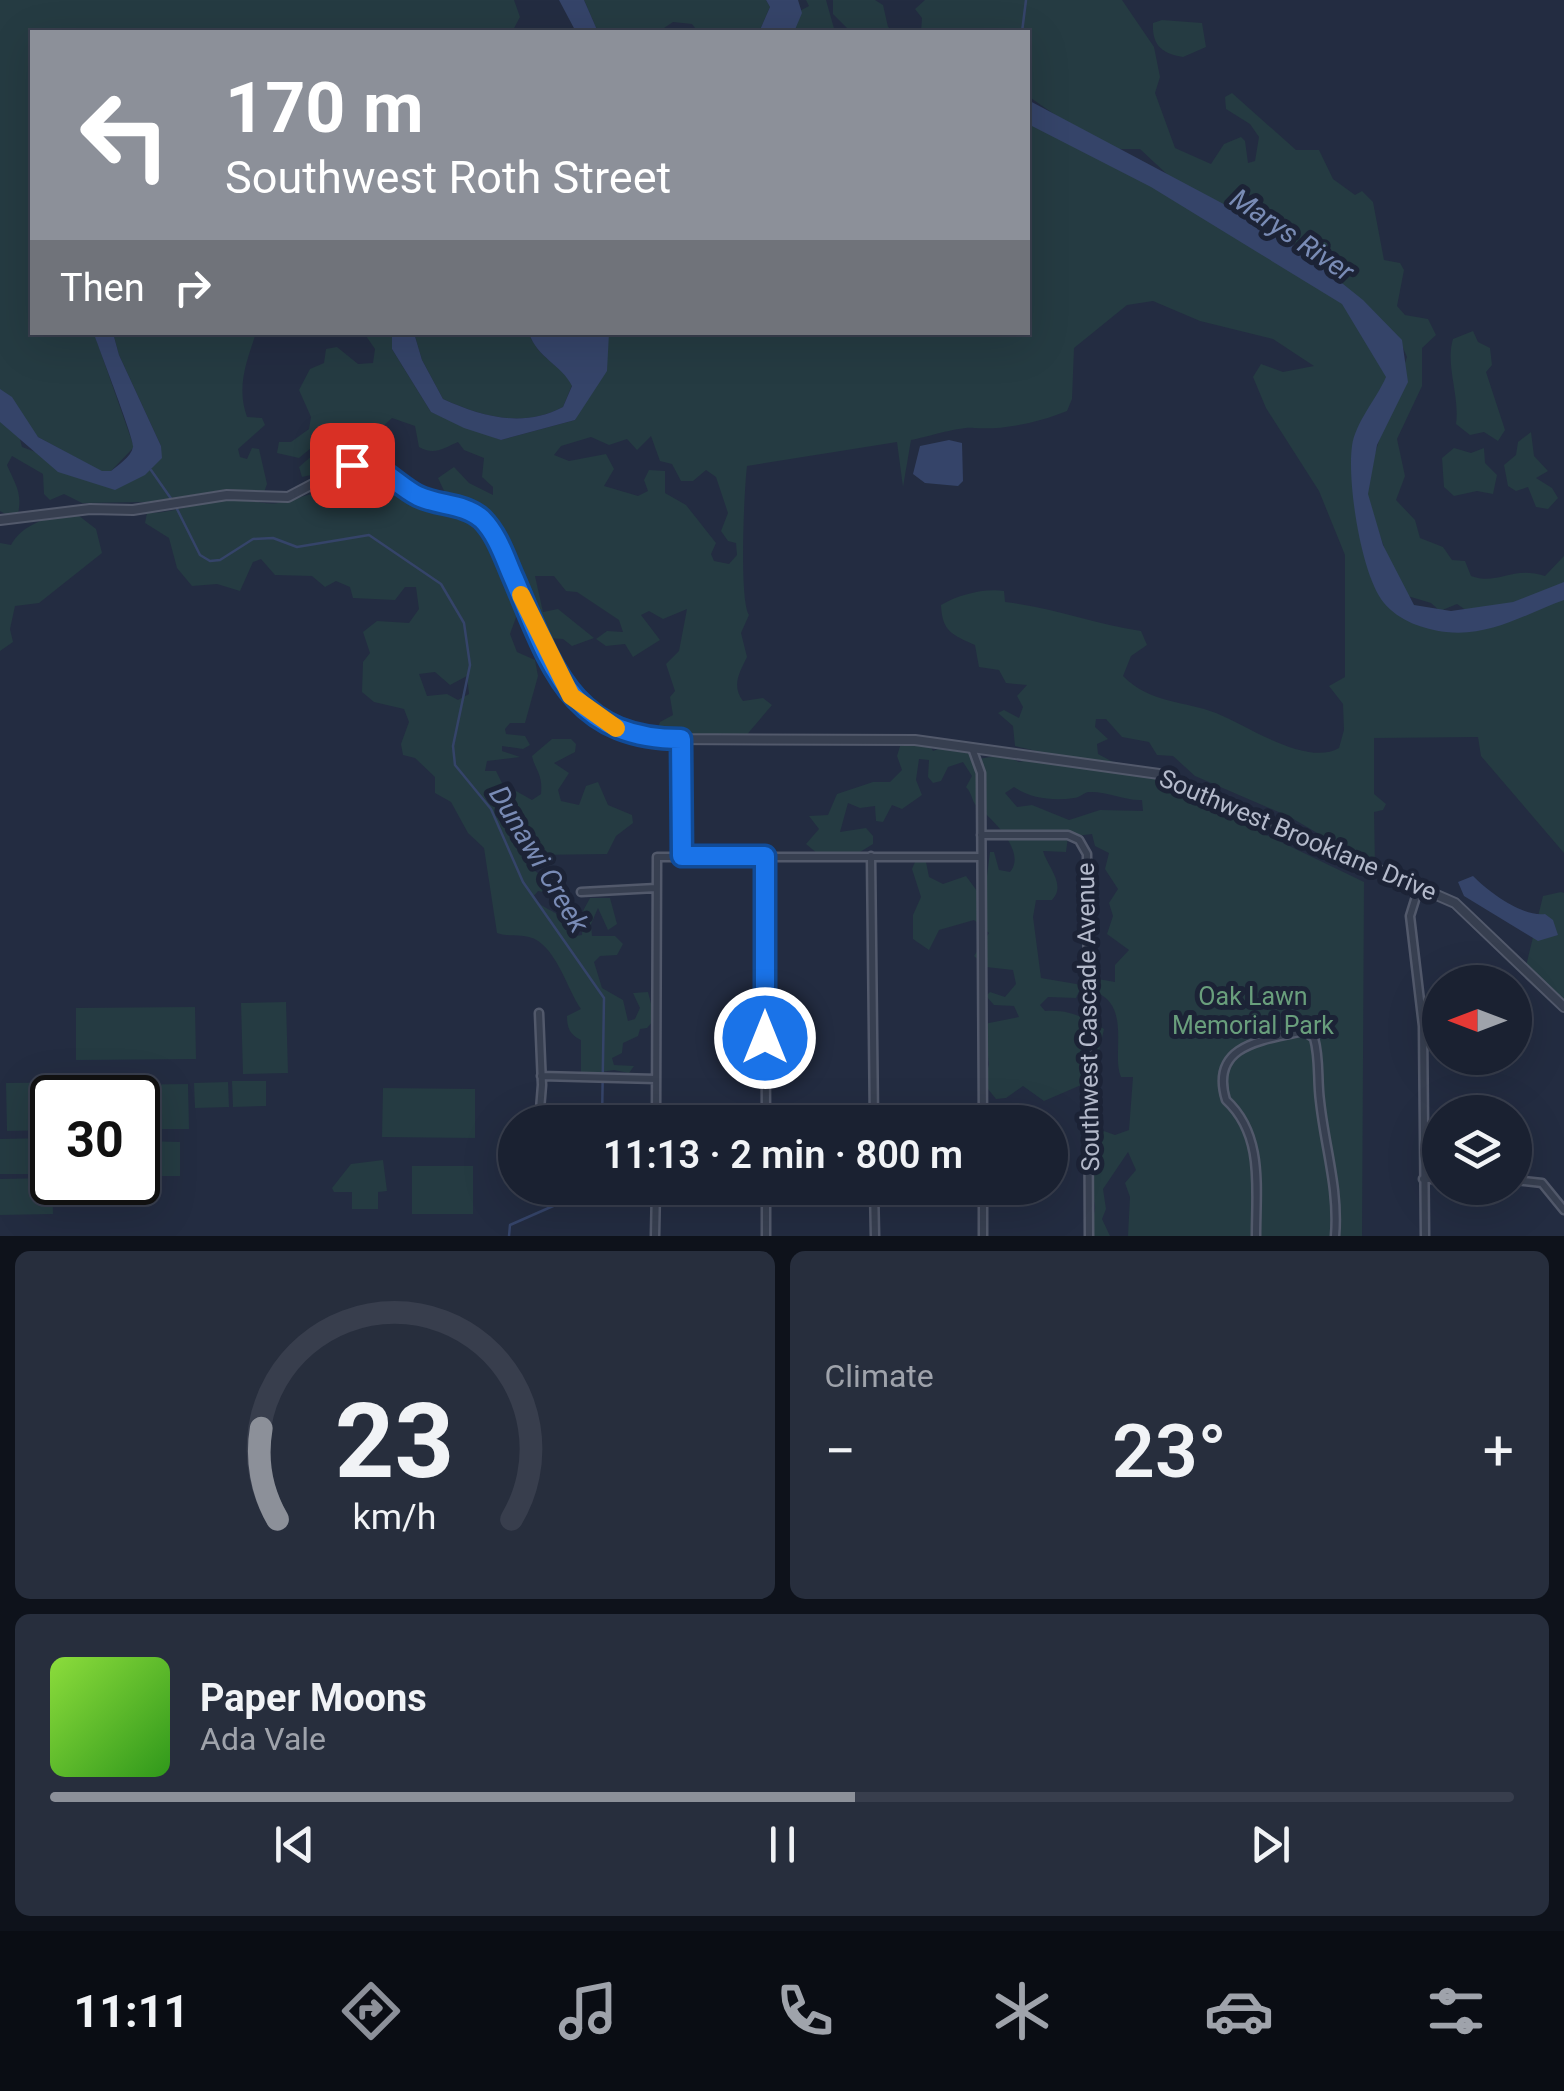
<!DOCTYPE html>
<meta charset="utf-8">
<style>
:root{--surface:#1a2131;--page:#272e3d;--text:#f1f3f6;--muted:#9fa3ab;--line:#383e4d;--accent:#8c9099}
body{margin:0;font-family:Roboto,sans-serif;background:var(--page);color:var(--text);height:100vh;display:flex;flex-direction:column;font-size:38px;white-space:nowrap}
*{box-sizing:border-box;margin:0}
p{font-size:32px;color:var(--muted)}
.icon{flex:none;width:55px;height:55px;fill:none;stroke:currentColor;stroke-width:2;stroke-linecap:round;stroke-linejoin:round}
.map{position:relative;height:1236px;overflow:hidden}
.drawer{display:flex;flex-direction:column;gap:15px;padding:15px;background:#0e121b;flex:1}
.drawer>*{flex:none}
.guide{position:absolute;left:30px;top:30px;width:1000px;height:305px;border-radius:0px;box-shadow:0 10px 40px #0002,0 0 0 2px var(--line);background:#8c9099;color:#fff;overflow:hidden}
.needle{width:65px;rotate:270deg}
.tools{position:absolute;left:1422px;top:965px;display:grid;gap:20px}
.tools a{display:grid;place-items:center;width:110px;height:110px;border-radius:50%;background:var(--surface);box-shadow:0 10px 40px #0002,0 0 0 2px var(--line);font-size:50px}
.speed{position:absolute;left:30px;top:1075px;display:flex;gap:20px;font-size:50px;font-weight:700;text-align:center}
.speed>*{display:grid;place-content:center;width:130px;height:130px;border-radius:50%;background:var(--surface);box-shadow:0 10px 40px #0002,0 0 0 2px var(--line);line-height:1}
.speed .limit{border:5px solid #111;border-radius:15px;background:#fff;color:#111}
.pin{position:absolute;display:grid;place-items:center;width:85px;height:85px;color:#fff;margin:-42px;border-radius:20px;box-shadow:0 5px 15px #0006}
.me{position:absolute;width:110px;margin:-55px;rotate:0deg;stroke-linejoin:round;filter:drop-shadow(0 0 8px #0008)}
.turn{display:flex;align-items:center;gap:35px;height:210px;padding:0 30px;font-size:45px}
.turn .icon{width:130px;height:130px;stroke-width:2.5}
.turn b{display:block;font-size:70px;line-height:85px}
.then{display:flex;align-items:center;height:95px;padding:0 30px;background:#0003;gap:20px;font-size:38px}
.big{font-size:75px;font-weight:600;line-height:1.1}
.drawer .tile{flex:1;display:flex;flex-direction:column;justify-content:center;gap:15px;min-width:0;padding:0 35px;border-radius:15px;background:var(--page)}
.drawer .dial{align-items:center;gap:0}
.dial svg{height:260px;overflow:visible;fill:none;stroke:var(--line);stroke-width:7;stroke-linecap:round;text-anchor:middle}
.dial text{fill:var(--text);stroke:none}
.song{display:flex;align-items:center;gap:30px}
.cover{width:120px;height:120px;border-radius:15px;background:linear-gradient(135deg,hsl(90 70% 55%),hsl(110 70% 35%))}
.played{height:10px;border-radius:5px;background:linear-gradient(90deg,var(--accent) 55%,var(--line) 55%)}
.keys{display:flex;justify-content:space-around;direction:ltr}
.heat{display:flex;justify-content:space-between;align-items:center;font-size:55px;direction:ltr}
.drawer .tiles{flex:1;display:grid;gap:15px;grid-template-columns:1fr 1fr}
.tile:last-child{grid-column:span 2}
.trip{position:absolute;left:498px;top:1105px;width:570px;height:100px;border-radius:50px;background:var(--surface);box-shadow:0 10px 40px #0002,0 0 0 2px var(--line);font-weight:600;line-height:100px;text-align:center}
.menu{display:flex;height:160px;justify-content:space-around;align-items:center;background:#0a0d14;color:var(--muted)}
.menu .icon{width:70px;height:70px}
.menu .on{color:var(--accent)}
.menu b{font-size:45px;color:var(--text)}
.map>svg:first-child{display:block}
</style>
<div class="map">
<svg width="1564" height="1236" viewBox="0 0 1564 1236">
<rect width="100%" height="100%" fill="#232c41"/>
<path fill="#253b42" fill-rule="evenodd" d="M0,0H514L520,17L512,32H32V332L94,333L134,447L111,471L102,472L38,437L0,401Z
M584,0H766L770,7L759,32H698L692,24L673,22L658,32H598Z
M806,0H826L835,32H793L796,13L809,6Z
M833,0H875L883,5L888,27L895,32H851L833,14Z
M925,0H1122L1154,47L1160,77L1155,93L1175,148L1211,164L1224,144L1241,137L1245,141L1248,163L1255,161L1259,137L1250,124L1226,109L1225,97L1232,93L1296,150H1319L1333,179L1355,195L1362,191L1373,202L1384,260L1400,263L1404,270L1397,306L1405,315L1428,319L1436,335L1422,348V386L1397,439L1405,476L1396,500L1415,520L1420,538L1443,547L1452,560L1465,561L1471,576C1499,586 1511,565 1545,576L1564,556V584L1535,597L1470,613L1457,604L1440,611L1431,603L1401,594L1363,489L1407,357L1401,343L1186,192L1140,149H1109L1091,140L1028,96V32H921L922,18L915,9Z
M1162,20L1202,23L1206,47L1183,57C1161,53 1152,45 1153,23Z
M1028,110L1340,292L1391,366L1354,484L1363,551L1395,596L1436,615L1564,595V853L1481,756L1478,737L1374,738V794L1386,804L1383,810L1374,812L1375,867L1290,817L1195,776L1173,756L1157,755L1149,742L1122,737L1106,719H1096L1095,727L1108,739L1097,744L1098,754L1130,771L1156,775L1224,806L1225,815L1364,882L1362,1236H1128L1130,1197L1125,1183L1136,1170L1128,1152L1103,1189L1106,1209L1102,1219L1110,1236H1087C1089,1227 1096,1213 1095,1206C1092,1185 1083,1146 1101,1130L1115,1135L1129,1130L1133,1077H1121C1111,1056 1132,1005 1095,992L1092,984L1098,979L1115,982V965L1129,950L1107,934L1113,916L1109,903L1118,889L1105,869L1109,853L1095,846L1092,834L1068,837L1066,852L1043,851C1047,866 1067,885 1052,900H1036L1033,917L1041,978L1082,985L1076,998L1048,997L1040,1005L1045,1011C1068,1009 1084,1017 1104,1029L1099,1051L1089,1056L1092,1071L1081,1085L1044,1101L1023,1086L1006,1098L996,1099L984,1084L989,1064L984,1024L1019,1017L1014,1006L994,1005L986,996L990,992L1005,997L1016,984L1013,970L986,967L974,956L989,933L974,920L939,930L929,950L913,939V915L921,897L912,869L915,862H926L929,877L943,884L966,876L977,891L987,876L990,852H994L999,870L1010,872C1027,852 993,820 978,807C971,802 973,794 966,787L972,776L963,762L948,767L941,781L933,783L928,777L929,760L919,759L916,780L922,795L902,809L892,805L883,822L876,821L875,806L860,808L848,803L840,832L866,828L873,836V844L860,852L818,854L806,844L819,829L809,816L828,815L837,794L873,782H890L902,770L897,756L901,743L929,744L933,751L949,745L971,747L978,759L1003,755L1019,762L1043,756L1066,758L1015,746L1013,726L998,713L1004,710L1019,718L1023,707L1017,696L1027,685L1006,683L999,670L979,667L975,645C953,635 942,632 941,605C958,595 984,588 1004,591L1005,602C1051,607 1095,624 1141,631L1147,645L1131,656L1123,676C1149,703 1185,701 1216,713C1246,725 1307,767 1339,748L1344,730L1343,704L1329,686L1345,677V555L1319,491L1266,408L1253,377L1261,364L1283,372L1314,366L1273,339L1200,321L1153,301L1127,305L1074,348L1072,399L1067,411C1038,423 1002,430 974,428C961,426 927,437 911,440L903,487L897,442L747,466C744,491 739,599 749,615L741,633L747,657C740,672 731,685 743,701L763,698L772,705L744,738L671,735L657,730L660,722L673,715L670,697L675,691L666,664L679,651L687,609L663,619L649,611L641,615L660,640L633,657L625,644L606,646L596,639L607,631L623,632L619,620L577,592L566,591L554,576H535L543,612L558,609L594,638L572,646L563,639L548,638C534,613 530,583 510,562L506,564L519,609L510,634L517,652L535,660L538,676L525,723H510L505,729L506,734L525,736L530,745L523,749L502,746V751L520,757L487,761L485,771H496L502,783L532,800L541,794C543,773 535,770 532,756L552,739H571L576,744L575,752L554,763L569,773L558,790L561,801L579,805L586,786L598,782L608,805L632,815L633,823L616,836L607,854L534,855L528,866L557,887L554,894L538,891L533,897C546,914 559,906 576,936L582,935L583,911L590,898H610L617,924L608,930L598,908L591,924L592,936H615L623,944L617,955L600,956L594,962L602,988L623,1000L628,1021L635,1019L640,1008L633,993L648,992L655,1019L647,1028L640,1029L638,1036L623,1043L622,1053L612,1058L614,1065L634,1066L629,1073L614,1070L581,1075V1040C570,1035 567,1028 567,1016L581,1009C567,989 555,943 529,937C518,934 508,937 497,933L484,848L468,833L451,802L435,793V777L415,758L403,755L401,744L409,722L404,709L374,702L362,692L363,662L370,653L363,632L377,621L409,623L419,609L416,587H405L395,600L353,598L350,587L336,581L325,587L312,576L275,575L261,559L253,562L240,591L217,584L192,586L177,568L169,538L145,523L147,513C176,513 196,503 223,498C242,495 259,506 278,503C287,501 339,487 344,483L443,502L446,495L438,478L454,467L469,483L493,495V487L482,477L484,458L464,450L458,442C444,448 434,456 419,447L415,426L392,418L378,431L375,443L390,459L382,467L362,458L345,464L332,461L329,471L302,477L299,467L314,454L311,448L299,458L277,453L279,442H291L309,429L311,417L299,390L310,369L324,363L326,349L337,347L358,364L373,363L375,349L364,333H392V349L431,412L501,440L575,420L609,333L1028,332ZM651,436L660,461L672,464L681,481H693L706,470L716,477L728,513L721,531L728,541L736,543L737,555L729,564L714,561L711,554L716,543L686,505L665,493V471L649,470L644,480L648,491L638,496L604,486L614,469L606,454L569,461L554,455L561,446L591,437L609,445L627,439L637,450ZM435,672L450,685L467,676L469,694L458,700L447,694L427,696L419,674ZM1014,787C1031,799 1054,801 1074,798C1080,798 1084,792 1089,792C1106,791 1126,801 1142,800L1143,811L1100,810L1069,820L1032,805L1017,807L1005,793Z
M1473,331L1478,342L1490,348L1492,365L1486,372L1505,430L1498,441L1484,432L1470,435L1456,424C1460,396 1445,365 1453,339Z
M113,333H256C247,361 236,386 247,417L262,418L265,425L238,449L240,457L247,459L252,448L259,449L267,484L263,495L229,489L147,502L82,503L64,494L50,500L44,494L43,474L12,456L7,465C14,482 23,493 18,513L11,517L0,511V413L19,435L22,447L105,477L161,446L119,355Z
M414,333H529C537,358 561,364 572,385L563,407C523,428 483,417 443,399L422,360Z
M1531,432L1534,456L1548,471L1536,478L1552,488L1558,498L1548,509L1536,507L1528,487L1516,491L1508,486L1504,465L1516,455L1518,442Z
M1454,448L1471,453L1484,448L1485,463L1497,475L1493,494L1477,491L1454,496L1444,487L1442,458Z
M74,512L96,529L102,553L39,603L15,606L10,629L13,642L0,651V543L11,545C22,524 50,516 74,512Z
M1561,892L1564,893V1000L1526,966L1543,896Z
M286,1002L288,1073L243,1074L241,1003Z
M195,1007L196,1059L76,1060V1008Z
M232,1081H266V1106L233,1107Z
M109,1082V1097L52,1098V1130L7,1131L6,1083Z
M228,1082L229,1107L195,1108L194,1083Z
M188,1084L189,1129H138V1098L118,1097V1085Z
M383,1088L475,1089V1138L382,1137Z
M52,1138V1174H0V1139Z
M141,1141L180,1142V1176H141Z
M383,1160L387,1191L378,1192V1209H352V1192H334L332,1188L351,1164Z
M412,1166H473V1214H412Z
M52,1178L53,1214L0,1215V1179Z"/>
<path fill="#354469" d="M559,0H584L598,32H576Z
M766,0H798L802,13L794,32H759L770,7Z
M1028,100L1282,235L1363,300L1402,340L1408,382L1377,445L1368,494L1383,545L1414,605L1451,611L1513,602L1564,582V600C1525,614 1490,637 1446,632C1423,629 1399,621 1384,603C1361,575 1347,482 1352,446C1355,423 1377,398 1386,377L1342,304L1151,187L1028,124Z
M392,332L414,333L422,360L443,399C483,417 523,428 563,407L572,386C561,364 537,358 529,333H609L607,371L575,420L501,440L464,428L431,412L392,349Z
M94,334L113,333L119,355L161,446L162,458L145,475L115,490L58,472L0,422V389L12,397L38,437L102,471H111C118,465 131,457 133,447C135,441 99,349 94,334Z
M949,440L962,443L963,481L958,486L925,483L913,474L920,446Z
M1473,876C1489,892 1522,917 1545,914L1553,920L1558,935L1538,941L1464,896L1458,882Z"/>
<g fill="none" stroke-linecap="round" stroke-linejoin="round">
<path stroke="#354469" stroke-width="2.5" d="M1022,32L1026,0
M151,470L172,500
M176,507L200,555L210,561L220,560L253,539L273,538L297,547L369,535L441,584L464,623L470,665L453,746L455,765L491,809L523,882L604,998L602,1122
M509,1236L510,1225L594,1188"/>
<g stroke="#52596b" stroke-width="11">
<path id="minor" d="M681,739L683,856
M972,748L981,773L983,1122
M981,835H1068L1079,840L1087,854L1089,1236
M765,856L766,1122
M871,856L874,1122
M1419,887L1410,916L1423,1026L1425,1236
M581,892L656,888
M541,1076L656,1079
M539,1122L542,1085L539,1013
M656,1122L657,857H980
M1423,1179H1440
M1515,1180L1542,1183L1564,1210
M874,1188L875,1236
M766,1199H983
M655,1236L656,1188
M766,1236V1188
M983,1236V1188
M1256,1236C1256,1188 1264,1135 1226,1100C1209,1044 1264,1040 1304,1031L1314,1038C1320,1059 1317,1079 1320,1101C1325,1148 1339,1189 1335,1236"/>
</g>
<g stroke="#52596b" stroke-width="12">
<path id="tertiary" d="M0,520L90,509L133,510L227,495L288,497L343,468L368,464C390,473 404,492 426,499C446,506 467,504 483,520C499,537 506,560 515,581C550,663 567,729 667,739L915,740L1159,774L1455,903L1564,1007"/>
</g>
<use href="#minor" stroke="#373f50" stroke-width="6"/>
<use href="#tertiary" stroke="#373f50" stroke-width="8"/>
</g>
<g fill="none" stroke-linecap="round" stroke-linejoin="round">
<g stroke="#114b97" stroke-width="25">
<path id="route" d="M352,465C382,462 393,483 418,496C439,506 464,503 482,519C498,535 505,559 514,579C551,666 571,739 681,739L682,856H765V1038"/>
</g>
<use href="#route" stroke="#1a73e8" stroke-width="18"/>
<path stroke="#f59e0b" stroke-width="18" d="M521,595L571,696L616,728"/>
</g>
<g text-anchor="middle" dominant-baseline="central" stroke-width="10" stroke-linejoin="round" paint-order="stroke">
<g font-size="25" fill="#b4bacb" stroke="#1c2336">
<text transform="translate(1298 835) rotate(23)">Southwest Brooklane Drive</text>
<text transform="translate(1088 1017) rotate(-91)">Southwest Cascade Avenue</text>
</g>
<g font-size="25" fill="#699e7c" stroke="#1c2336">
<text x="1253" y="996">Oak Lawn<tspan x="1253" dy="29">Memorial Park</tspan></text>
</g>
<g font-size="28" font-style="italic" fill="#798bb5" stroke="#1c2336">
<text transform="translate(1292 235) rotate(34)">Marys River</text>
<text transform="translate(539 859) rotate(59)">Dunawi Creek</text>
</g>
</g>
</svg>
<div class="tools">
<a><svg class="needle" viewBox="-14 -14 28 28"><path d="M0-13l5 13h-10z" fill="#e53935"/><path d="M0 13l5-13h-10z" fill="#9fa3ab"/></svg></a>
<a><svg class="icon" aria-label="layers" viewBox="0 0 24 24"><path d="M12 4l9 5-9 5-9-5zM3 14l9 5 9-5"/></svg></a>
</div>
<div class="speed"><div class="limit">30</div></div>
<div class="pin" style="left:352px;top:465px;background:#d93025"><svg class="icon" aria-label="arrive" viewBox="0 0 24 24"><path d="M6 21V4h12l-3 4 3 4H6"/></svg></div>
<svg class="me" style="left:765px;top:1038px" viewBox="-20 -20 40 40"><circle r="17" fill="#1a73e8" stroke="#fff" stroke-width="3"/><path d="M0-11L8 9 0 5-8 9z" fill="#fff"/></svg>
<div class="trip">11:13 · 2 min · 800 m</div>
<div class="guide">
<div class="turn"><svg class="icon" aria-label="left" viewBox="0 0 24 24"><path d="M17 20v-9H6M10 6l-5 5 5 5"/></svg><div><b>170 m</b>Southwest Roth Street</div></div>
<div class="then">Then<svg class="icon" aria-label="right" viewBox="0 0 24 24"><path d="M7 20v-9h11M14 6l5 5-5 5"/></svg></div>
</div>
</div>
<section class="drawer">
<div class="tiles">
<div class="tile dial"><svg viewBox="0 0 100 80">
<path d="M14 69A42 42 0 1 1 86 69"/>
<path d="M14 69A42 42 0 0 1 9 41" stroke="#8c9099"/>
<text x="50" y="56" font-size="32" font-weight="700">23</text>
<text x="50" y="72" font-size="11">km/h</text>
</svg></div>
<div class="tile"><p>Climate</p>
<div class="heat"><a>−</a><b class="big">23°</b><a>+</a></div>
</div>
<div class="tile">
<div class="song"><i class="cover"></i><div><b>Paper Moons</b><p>Ada Vale</p></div></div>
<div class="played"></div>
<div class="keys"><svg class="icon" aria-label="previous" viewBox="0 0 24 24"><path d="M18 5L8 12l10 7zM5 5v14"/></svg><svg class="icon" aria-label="pause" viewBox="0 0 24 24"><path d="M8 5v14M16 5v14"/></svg><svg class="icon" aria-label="next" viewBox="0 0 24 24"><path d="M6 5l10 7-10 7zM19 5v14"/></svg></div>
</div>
</div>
</section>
<nav class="menu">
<b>11:11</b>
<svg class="icon on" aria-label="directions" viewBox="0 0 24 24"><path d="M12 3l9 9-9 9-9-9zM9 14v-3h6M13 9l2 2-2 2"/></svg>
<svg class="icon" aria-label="music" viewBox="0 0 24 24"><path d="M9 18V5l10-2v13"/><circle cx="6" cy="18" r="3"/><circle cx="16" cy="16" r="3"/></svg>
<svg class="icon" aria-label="phone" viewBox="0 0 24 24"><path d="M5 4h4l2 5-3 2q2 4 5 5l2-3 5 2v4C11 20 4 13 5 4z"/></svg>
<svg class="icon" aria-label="climate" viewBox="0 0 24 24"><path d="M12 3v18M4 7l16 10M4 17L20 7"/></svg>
<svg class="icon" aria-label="car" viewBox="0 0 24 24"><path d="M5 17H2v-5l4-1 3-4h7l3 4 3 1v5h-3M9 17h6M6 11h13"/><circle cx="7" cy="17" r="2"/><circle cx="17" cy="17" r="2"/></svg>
<svg class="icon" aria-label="filters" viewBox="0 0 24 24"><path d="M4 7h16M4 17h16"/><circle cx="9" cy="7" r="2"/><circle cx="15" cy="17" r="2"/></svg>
</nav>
